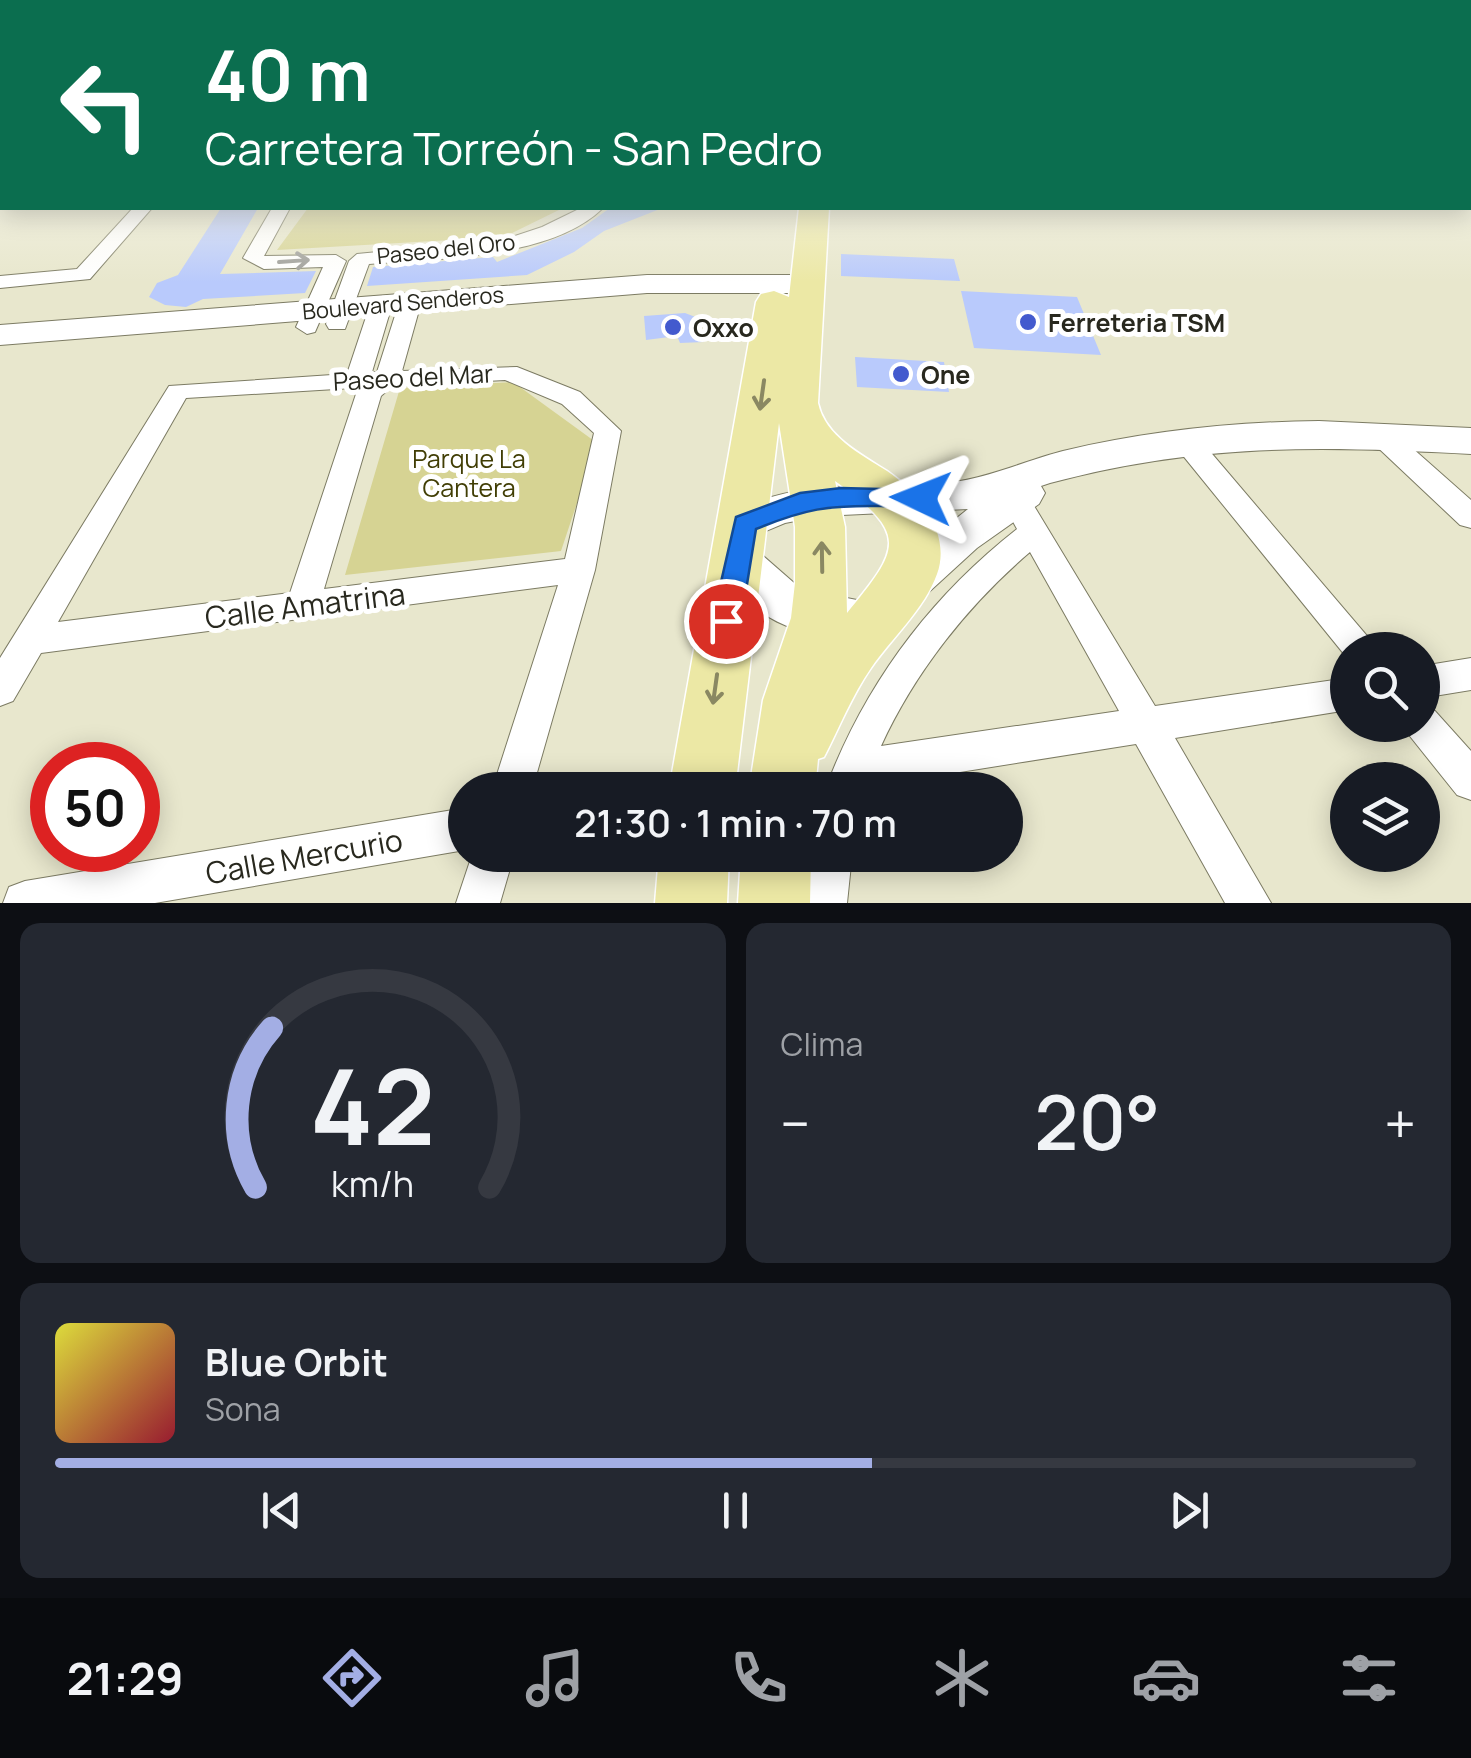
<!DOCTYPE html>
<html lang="es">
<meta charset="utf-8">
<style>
:root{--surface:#171b24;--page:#242831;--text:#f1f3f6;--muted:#9ea1a6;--line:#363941;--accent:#a3aee4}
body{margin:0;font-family:Manrope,sans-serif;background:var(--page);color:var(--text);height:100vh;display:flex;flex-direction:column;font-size:38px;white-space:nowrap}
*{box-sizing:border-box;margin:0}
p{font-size:32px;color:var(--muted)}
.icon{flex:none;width:55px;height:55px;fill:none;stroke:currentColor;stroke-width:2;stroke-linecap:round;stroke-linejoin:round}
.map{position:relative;height:903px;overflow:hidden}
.panel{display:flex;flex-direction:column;gap:20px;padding:20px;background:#0d0f14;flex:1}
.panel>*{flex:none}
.guide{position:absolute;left:0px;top:0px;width:1472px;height:210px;box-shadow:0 5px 25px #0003;background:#0b6e4f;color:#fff;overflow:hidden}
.controls{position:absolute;left:1330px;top:632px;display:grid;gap:20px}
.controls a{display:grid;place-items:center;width:110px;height:110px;border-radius:50%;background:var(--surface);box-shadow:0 5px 25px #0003;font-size:50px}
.speed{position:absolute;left:30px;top:742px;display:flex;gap:20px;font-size:50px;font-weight:700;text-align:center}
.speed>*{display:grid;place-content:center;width:130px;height:130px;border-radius:50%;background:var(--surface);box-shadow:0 5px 25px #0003;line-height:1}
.speed .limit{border:15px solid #d22;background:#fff;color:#111}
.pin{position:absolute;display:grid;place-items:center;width:85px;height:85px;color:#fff;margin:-42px;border:5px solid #fff;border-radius:50%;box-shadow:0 2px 10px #0007}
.me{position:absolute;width:110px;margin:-55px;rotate:272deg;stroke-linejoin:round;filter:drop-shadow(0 0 8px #0008)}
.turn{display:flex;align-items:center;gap:35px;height:210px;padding:0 40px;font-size:45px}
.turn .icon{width:130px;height:130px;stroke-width:2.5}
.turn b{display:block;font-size:70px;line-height:85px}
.big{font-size:75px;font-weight:600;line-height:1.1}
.panel .widget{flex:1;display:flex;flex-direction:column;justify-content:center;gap:15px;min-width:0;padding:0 35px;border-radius:20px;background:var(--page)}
.panel .dial{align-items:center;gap:0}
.dial svg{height:260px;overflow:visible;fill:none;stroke:var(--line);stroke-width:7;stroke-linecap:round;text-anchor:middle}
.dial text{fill:var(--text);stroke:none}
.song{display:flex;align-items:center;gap:30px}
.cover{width:120px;height:120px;border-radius:15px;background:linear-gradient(135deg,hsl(60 70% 55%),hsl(350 70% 35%))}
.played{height:10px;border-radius:5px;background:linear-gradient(90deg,var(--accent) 60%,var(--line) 60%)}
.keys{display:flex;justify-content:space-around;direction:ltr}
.heat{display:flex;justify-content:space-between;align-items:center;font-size:55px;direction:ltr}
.panel .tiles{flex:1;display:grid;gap:20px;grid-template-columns:1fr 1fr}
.widget:last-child{grid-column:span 2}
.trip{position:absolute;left:448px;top:772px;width:575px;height:100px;border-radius:50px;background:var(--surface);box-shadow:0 5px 25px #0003;font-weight:600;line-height:100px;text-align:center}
.tab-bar{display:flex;height:160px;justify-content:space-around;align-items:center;background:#090b0e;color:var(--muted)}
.tab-bar .icon{width:70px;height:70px}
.tab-bar .active{color:var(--accent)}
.tab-bar b{font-size:45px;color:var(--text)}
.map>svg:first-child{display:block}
</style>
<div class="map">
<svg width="1471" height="903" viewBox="0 0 1471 903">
<rect width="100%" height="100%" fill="#e8e7cd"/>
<path fill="#d6d393" d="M308,208H563L504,237L277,250Z
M513,382L597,443L561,551L345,575L400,388Z"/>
<path fill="#b9cafc" d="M221,208H258L220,274L316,271L305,293L203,299L186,307L165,305L149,297L157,283L178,275Z
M610,208L660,209L604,231L574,252L527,275L367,286L373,267L493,257L497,262L582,228Z
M841,254L954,259L960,281L841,276Z
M961,291L1077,297L1101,355L974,348Z
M685,313L698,318L704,342L680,343L677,336L646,340L644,316Z
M855,357L944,362L949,392L857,387Z"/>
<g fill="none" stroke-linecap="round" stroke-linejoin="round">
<g stroke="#7c7b63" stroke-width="2">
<path id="minor" d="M0,160H2V170H0Z
M133,208H152L90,279L0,288V276L77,269Z
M272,208H290L264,256L336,255L346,261L315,332L307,334L296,327L323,267L264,269L243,258Z
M581,208H603C551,259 438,258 369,264L345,329H329L326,324L349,261L357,254L503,240L542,227Z
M410,296L421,303L402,371L517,367L580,392L621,431L595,570L532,790H492L558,585L41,653L13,701L0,706V658L169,386L347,374L370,305L381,298L392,305L372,372H377L399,303ZM505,380L562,404L594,433L565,559L324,589L381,396L392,386ZM352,388L356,394L290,593L58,622L186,398Z
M1383,428L1393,431L1471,500V528L1460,525L1373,443L1370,437L1373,431Z
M1186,432L1196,435L1379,650H1348V659L1176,447L1172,441L1176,435Z
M1015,488L1025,491L1155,706L1348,678V710L1175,738L1271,903H1225L1136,744L866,787L865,790H825C864,686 929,598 1017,529L1000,498L1005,491ZM1030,552L1119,711L881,746C915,672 968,605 1030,552Z
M1471,658V690L1422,698V666Z
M1422,706L1435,711L1471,751V800L1457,795L1409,735L1404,725H1422Z
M465,808V850L155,903H3L9,887L25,881Z
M472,855H514L500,903H456Z
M810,855H852L847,903H803Z"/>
</g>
<g stroke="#7c7b63" stroke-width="2">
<path id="secondary" d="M647,275H807L818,277L822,284L818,291L807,293H647L0,345V325Z
M1319,421L1471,428V454C1317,446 1200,443 1050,483L1041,486L1045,493L1039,504L977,548L918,602L901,608L884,602L877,589L884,576L968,509L821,516L785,523L745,540L729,535L723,524L729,513C818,471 873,495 960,481C995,475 1028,460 1063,451C1147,431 1232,422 1319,421Z
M737,542L753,547L801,589L862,601L870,615L862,629C804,649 742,612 714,560L721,547Z"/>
</g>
<g stroke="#fff" stroke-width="3">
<path id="primary" d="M799,208H829L818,403C825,436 860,454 887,471C918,492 952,533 937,574C925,608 891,639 871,668C852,695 839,728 824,757L818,759L815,790H749L763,700L791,618L795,583V527L779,423L735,790H669L756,302L761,294L774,291L789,297ZM835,481C909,534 901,548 847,613L845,527Z
M659,855H729L727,903H655Z
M741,855H811L810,903H738Z"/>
</g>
<use href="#minor" fill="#fff" fill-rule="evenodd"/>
<use href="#secondary" fill="#fff" fill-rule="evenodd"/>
<use href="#primary" fill="#ece8a5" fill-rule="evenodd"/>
</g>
<defs><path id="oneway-shaft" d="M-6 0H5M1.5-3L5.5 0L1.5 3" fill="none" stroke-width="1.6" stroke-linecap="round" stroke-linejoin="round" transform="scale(2.5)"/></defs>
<use stroke="#9e9e9a" href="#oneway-shaft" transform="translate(294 261) rotate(-4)"/>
<g stroke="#8a8862">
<use href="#oneway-shaft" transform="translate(762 395) rotate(98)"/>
<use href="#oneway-shaft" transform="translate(822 557) rotate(-91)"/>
<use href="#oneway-shaft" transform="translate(715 689) rotate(98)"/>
</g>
<linearGradient id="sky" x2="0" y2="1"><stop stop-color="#93b2b6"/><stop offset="0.55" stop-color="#f5f4e8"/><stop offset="1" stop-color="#f5f4e8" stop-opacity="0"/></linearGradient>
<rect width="1471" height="282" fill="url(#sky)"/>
<path fill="#1a73e8" stroke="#114b97" stroke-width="2.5" d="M841,488L921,490L933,498C923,513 897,507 881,506C828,505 805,509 756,529L741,621L736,629L726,633L717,629L712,621L736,517L800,493Z"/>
<g fill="#435ace" stroke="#fff" stroke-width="4">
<circle cx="1028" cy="322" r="10"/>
<circle cx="673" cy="327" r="10"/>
<circle cx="901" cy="374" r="10"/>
</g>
<g text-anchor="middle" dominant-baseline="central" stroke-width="10" stroke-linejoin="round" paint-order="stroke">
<g font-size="22" fill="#28281e" stroke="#fff">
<text transform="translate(446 249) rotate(-6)">Paseo del Oro</text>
<text transform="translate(403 303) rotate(-5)">Boulevard Senderos</text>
</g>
<g font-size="25" font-weight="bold" fill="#28281e" stroke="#fff" text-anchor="start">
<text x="1048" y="322">Ferreteria TSM</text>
<text x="693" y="327">Oxxo</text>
<text x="921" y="374">One</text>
</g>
<g font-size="25" fill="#28281e" stroke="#fff">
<text transform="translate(413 377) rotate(-3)">Paseo del Mar</text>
</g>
<g font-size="25" fill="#413e05" stroke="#fff">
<text x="469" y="458">Parque La<tspan x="469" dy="29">Cantera</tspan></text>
</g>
<g font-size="30" fill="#28281e" stroke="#fff">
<text transform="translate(305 605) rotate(-7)">Calle Amatrina</text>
<text transform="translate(304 856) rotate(-10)">Calle Mercurio</text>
</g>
</g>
</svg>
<div class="controls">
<a><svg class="icon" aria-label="search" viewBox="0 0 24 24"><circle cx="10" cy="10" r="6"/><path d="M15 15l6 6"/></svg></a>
<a><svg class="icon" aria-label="layers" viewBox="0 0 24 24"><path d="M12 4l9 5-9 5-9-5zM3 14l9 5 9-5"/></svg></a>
</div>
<div class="speed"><div class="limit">50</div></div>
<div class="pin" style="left:726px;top:621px;background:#d93025"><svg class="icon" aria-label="arrive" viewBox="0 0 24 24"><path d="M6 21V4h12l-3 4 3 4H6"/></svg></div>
<svg class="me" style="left:921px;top:498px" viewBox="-20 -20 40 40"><path d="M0-17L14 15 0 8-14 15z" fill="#1a73e8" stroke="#fff" stroke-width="4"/></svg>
<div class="trip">21:30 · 1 min · 70 m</div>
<div class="guide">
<div class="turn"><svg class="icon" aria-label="left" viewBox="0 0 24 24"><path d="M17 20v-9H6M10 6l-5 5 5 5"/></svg><div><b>40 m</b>Carretera Torreón - San Pedro</div></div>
</div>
</div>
<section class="panel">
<div class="tiles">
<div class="widget dial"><svg viewBox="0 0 100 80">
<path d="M14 69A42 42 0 1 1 86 69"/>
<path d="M14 69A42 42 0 0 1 19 20" stroke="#a3aee4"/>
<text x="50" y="56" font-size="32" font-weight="700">42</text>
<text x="50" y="72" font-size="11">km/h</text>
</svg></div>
<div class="widget"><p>Clima</p>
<div class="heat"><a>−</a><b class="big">20°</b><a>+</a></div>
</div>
<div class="widget">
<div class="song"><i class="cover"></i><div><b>Blue Orbit</b><p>Sona</p></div></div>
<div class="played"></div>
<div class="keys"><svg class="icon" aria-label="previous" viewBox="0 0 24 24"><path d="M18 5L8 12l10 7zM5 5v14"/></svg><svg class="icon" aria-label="pause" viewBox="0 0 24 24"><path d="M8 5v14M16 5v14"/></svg><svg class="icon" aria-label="next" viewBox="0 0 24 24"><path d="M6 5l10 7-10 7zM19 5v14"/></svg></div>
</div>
</div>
</section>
<nav class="tab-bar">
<b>21:29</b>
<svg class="icon active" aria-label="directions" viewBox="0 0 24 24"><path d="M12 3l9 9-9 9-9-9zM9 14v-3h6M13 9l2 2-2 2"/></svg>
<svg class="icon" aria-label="music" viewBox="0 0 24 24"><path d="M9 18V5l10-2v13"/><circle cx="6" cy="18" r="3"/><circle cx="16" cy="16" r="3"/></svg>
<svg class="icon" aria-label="phone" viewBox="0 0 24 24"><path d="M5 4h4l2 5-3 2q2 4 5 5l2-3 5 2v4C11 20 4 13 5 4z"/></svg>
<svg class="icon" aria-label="climate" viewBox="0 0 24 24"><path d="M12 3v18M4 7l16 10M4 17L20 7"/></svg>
<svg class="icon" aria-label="car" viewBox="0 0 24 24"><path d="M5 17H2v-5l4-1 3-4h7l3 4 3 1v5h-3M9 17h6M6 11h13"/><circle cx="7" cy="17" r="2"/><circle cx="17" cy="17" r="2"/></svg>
<svg class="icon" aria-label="filters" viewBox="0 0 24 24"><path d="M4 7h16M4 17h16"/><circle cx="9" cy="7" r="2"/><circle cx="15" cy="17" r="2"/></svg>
</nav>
